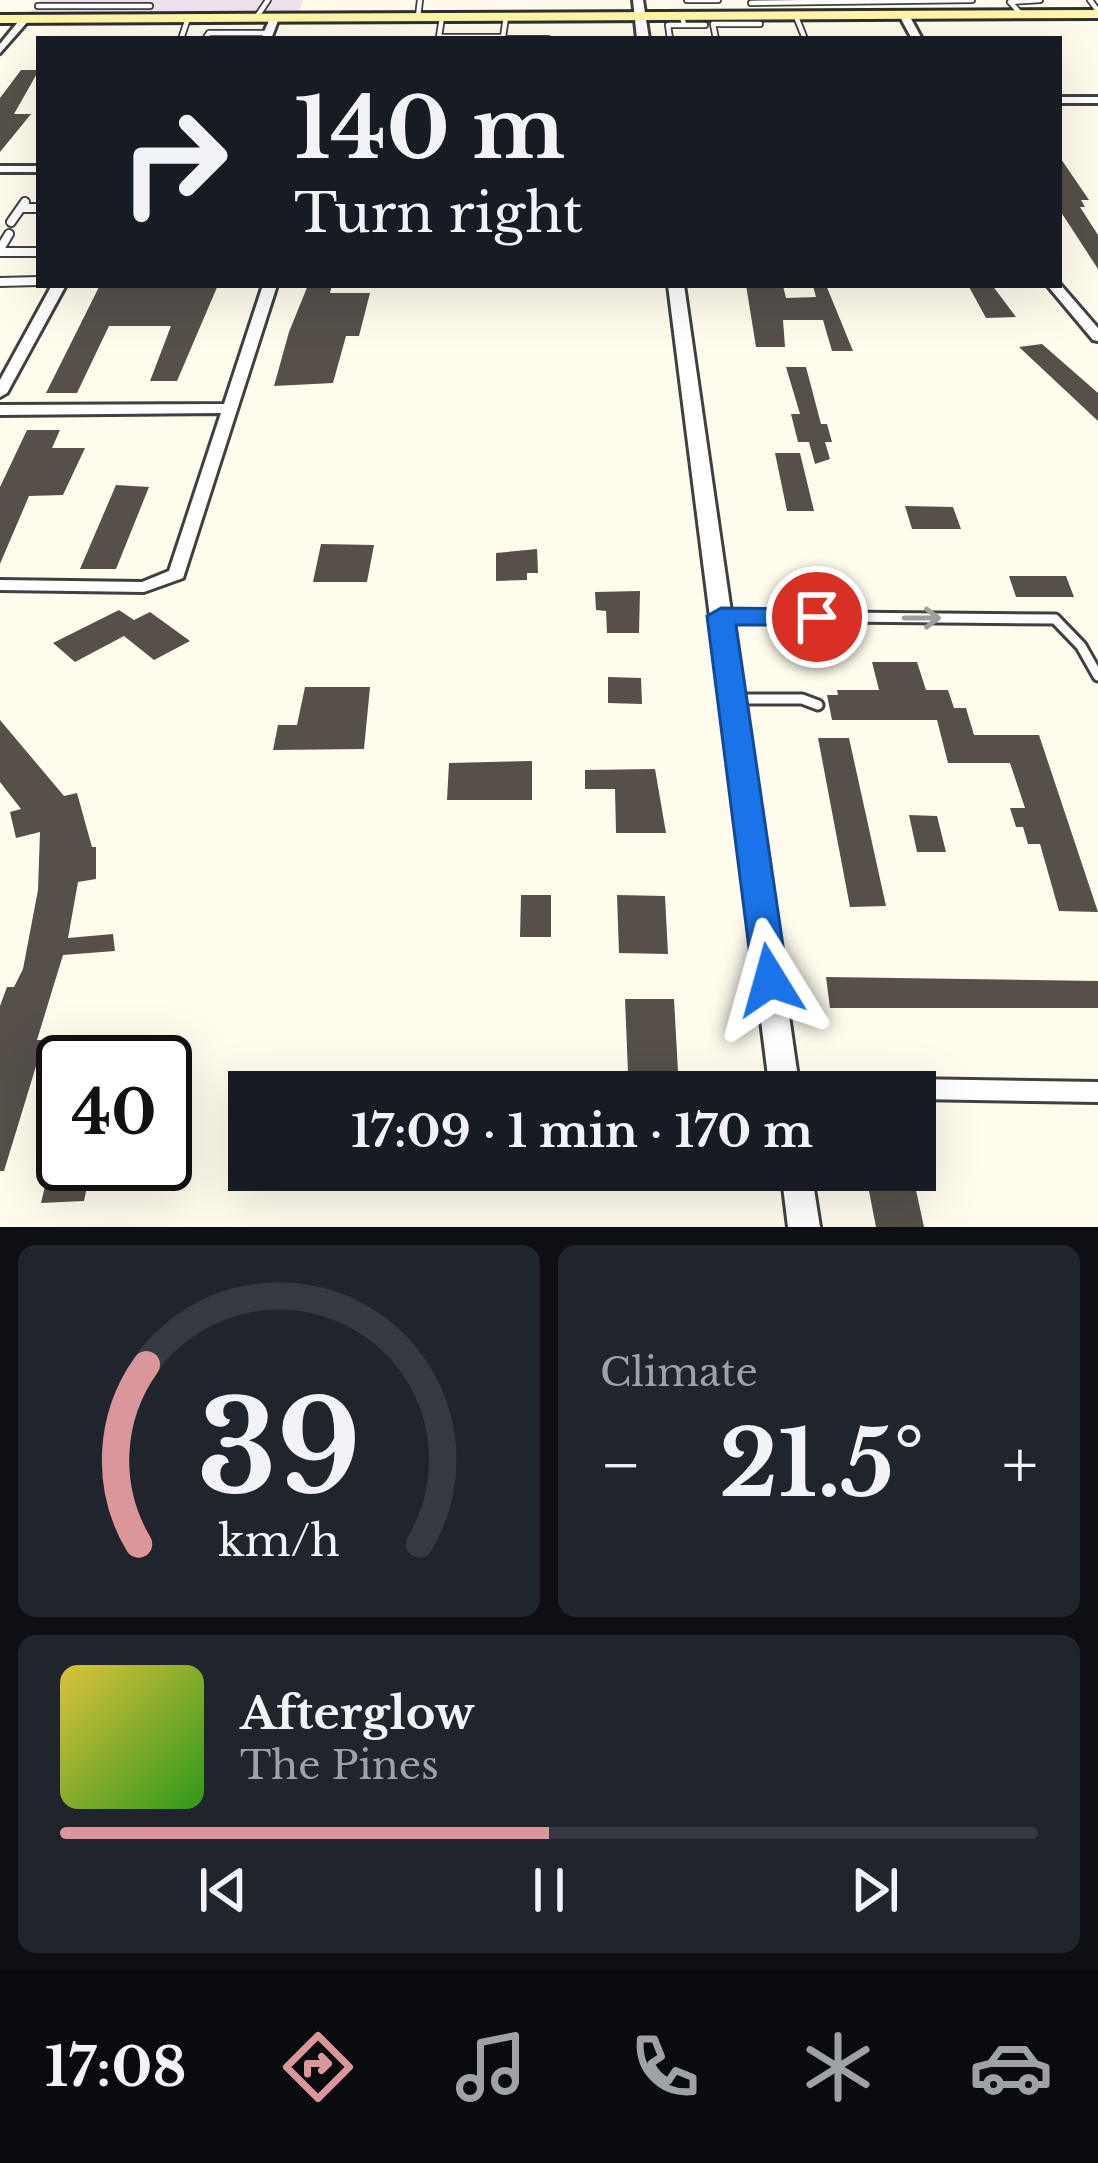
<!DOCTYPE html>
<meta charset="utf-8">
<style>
:root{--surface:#171b24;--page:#20242c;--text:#f1f3f6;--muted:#9ea1a6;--line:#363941;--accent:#da969b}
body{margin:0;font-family:"Libre Baskerville",serif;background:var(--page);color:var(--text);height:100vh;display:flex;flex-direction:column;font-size:45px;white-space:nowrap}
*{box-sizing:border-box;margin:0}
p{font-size:39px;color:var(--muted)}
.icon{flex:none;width:66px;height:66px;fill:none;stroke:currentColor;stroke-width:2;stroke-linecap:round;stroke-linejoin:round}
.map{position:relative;height:1227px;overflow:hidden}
.drawer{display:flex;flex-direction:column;gap:18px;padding:18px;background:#0d0f14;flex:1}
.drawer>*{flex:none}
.guide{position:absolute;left:36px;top:36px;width:1026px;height:252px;border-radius:0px;box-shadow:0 12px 48px #0002;background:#171b24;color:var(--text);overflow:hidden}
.speed{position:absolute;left:36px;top:1035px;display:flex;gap:24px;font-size:60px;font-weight:700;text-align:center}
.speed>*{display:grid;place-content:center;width:156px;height:156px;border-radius:50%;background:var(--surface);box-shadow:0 12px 48px #0002;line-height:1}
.speed .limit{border:6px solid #111;border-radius:18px;background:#fff;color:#111}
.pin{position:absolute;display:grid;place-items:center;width:102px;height:102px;color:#fff;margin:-51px;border:6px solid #fff;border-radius:50%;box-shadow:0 3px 12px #0007}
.me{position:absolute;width:132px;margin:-66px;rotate:352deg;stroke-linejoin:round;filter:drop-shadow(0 0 9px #0008)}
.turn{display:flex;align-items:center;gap:42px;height:252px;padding:0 60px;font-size:54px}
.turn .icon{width:156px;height:156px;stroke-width:2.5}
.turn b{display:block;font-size:84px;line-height:102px}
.big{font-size:90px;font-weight:700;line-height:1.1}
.drawer .tile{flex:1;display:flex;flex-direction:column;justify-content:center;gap:18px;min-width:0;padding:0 42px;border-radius:18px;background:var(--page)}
.drawer .dial{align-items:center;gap:0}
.dial svg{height:312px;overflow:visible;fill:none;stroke:var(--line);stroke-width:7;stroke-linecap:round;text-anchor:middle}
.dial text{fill:var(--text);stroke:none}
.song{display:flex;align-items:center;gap:36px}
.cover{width:144px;height:144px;border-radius:18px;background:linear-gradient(135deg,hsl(50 70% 55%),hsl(110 70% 35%))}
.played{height:12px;border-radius:6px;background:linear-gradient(90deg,var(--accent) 50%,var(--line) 50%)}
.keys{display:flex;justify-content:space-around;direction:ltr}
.heat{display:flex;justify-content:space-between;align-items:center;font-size:66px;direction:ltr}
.drawer .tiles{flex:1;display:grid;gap:18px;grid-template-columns:1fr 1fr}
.tile:last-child{grid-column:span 2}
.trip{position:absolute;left:228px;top:1071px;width:708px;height:120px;border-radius:0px;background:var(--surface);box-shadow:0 12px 48px #0002;font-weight:700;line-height:120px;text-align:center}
.menu{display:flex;height:192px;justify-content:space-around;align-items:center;background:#090b0e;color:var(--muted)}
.menu .icon{width:84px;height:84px}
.menu .on{color:var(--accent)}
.menu b{font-size:54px;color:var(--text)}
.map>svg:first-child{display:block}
</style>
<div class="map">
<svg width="1098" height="1227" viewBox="0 0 1098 1227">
<rect width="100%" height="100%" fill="#fffcee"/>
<path fill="#ebe2ec" d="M41,0H303L296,18L25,19Z"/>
<path fill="#564f4a" d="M21,70H39L14,114H31L0,152V98Z
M1059,156L1089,200H1081L1085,207H1080L1098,235V269L1059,209Z
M100,285H218L177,381H150L171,326H109L77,393H46Z
M308,285H332L330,293H370L359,336H346L333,383L274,386L289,332Z
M746,285L783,286L786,298L816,297L813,286L826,285L853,351H832L823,320H783L785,347H756Z
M968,285H992L1016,317L986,318Z
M1042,344L1098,393V421L1019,347Z
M786,367H806L821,424H827L832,442H825L830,459L815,464L809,442H798L791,414H800Z
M27,430H60L52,448H85L63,495L29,496L0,564V487Z
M775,453H800L814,511H787Z
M116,485L149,487L116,569H80Z
M905,506L953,507L961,529H912Z
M321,544L374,545L367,582H313Z
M537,549L538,573H527V580L496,581V553Z
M1009,576H1066L1074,597H1016Z
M640,591L639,633H607L606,611L596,610L595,592Z
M119,610L134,620L150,612L190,641L154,660L124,636L75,662L53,643Z
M872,662H917L926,690H948L954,708H966L974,735H1039L1098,912L1059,911L1040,844H1028L1023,827H1016L1010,808H1025L1010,763H948L937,720H832L827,695H838L837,690H879Z
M608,677L641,678L642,704L608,703Z
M305,687H370L364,749L273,750L278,725H297Z
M0,720L64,796L77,793L92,847H96V879L78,882L68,938L113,934L115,951L63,955L37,1040H44L4,1171H0V1006L7,987H14L23,969L38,890L40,832L16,838L10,812L21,809L0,782Z
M818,738H849L886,906L850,907Z
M532,761V800H447L449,763Z
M655,769L666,833H616L615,789H585V770Z
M909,815L937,816L946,852H917Z
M521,895H551V937H520Z
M617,895L665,896L668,954L619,953Z
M826,977L1098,981V1008H830Z
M625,999H674L678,1072H628Z
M91,1168L84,1201L41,1203L49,1169Z
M867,1181H914L924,1227H876Z"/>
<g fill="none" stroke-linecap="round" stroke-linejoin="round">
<g stroke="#404040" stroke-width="8">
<path id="service-far2" d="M687,0H718
M1090,0L1098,11
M751,3L972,0
M38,6H150
M795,14L805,39
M1021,14L1010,2L1040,0
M418,17L420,0
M442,17L439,37H503L506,17
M256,18L268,0
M684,25H705
M181,39L188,18
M205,39L209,33H268
M503,39H548
M670,39L668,25H684L682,15
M716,39L713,24H760"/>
</g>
<g stroke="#404040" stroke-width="12">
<path id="service-far1" d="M21,208H39
M11,222L25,202
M0,249L9,234
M0,252H39
M0,282L39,281"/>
</g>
<g stroke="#404040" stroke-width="15">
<path id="service" d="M721,616L1055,619L1081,646L1098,676
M732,699H802L818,705"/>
</g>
<g stroke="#404040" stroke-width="6">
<path id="minor" d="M904,12L909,15L922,39H912L899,15Z
M271,16L279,18L271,39H261Z
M22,17L30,19L0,53V44Z
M1059,97H1098V103H1059Z
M0,166H39V172H0Z
M1059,283L1098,328V341L1093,340L1047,285H1059Z
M52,285H66L7,393L0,397V380Z
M263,285H277L183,578L144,592L0,590V580L142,582L169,571L221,413L0,415V405L224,404Z
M785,1077L1098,1082V1102L915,1099V1092H775L773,1087L776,1080Z"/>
</g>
<g stroke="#404040" stroke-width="6">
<path id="tertiary" d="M633,0H643L649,39H637Z
M668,285H684L800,1092H770Z
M781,1170H811L820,1227H788Z"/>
</g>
<g stroke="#2f2f2f" stroke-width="6">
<path id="secondary" d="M1098,10V18L0,23V15Z"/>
</g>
<use href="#service-far2" stroke="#fff" stroke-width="4.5"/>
<use href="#service-far1" stroke="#fff" stroke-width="8"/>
<use href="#service" stroke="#fff" stroke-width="9"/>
<use href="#minor" fill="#fff" fill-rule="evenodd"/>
<use href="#tertiary" fill="#fff" fill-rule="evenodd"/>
<use href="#secondary" fill="#fff6a9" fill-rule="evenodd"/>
</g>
<defs><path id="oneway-shaft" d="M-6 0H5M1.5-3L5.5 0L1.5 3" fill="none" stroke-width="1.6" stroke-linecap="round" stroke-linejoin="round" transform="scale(3)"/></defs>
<use stroke="#9e9e9e" href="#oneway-shaft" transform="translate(922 618)"/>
<path fill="#1a73e8" stroke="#114b97" stroke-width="3" d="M721,608L817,609L830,617L817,625H736L788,980L783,990L770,994L758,990L753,980L707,616Z"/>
</svg>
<div class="speed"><div class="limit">40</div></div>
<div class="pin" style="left:817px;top:617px;background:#d93025"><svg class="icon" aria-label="arrive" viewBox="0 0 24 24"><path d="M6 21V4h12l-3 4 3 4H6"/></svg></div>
<svg class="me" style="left:770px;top:980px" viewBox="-20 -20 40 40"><path d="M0-17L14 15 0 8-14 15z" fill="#1a73e8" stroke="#fff" stroke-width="4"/></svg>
<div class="trip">17:09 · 1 min · 170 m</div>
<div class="guide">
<div class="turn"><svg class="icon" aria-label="right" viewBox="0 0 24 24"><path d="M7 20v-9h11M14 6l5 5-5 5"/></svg><div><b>140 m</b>Turn right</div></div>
</div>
</div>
<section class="drawer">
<div class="tiles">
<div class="tile dial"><svg viewBox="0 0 100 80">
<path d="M14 69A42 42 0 1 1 86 69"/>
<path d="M14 69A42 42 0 0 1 16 23" stroke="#da969b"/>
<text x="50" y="56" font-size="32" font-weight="700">39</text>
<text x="50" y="72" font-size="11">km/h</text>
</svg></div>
<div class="tile"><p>Climate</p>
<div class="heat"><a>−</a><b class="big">21.5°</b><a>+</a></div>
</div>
<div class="tile">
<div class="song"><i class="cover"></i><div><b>Afterglow</b><p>The Pines</p></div></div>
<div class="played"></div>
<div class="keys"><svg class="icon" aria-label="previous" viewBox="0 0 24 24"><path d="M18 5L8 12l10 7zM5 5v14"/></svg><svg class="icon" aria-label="pause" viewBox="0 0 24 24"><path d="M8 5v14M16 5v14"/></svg><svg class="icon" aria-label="next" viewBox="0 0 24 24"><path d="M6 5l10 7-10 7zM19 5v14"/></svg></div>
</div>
</div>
</section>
<nav class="menu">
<b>17:08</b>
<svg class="icon on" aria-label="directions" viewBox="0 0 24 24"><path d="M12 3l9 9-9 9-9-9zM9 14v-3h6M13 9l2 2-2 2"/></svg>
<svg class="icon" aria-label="music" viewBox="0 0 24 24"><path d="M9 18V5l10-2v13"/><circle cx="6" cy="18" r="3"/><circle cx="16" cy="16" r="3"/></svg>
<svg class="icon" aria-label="phone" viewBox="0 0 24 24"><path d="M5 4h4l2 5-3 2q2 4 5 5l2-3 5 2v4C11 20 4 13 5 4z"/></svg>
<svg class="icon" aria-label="climate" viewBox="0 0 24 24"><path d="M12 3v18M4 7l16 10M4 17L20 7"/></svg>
<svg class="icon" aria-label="car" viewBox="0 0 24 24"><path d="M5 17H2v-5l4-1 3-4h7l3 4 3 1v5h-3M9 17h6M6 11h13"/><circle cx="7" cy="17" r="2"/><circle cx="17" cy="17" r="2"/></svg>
</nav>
